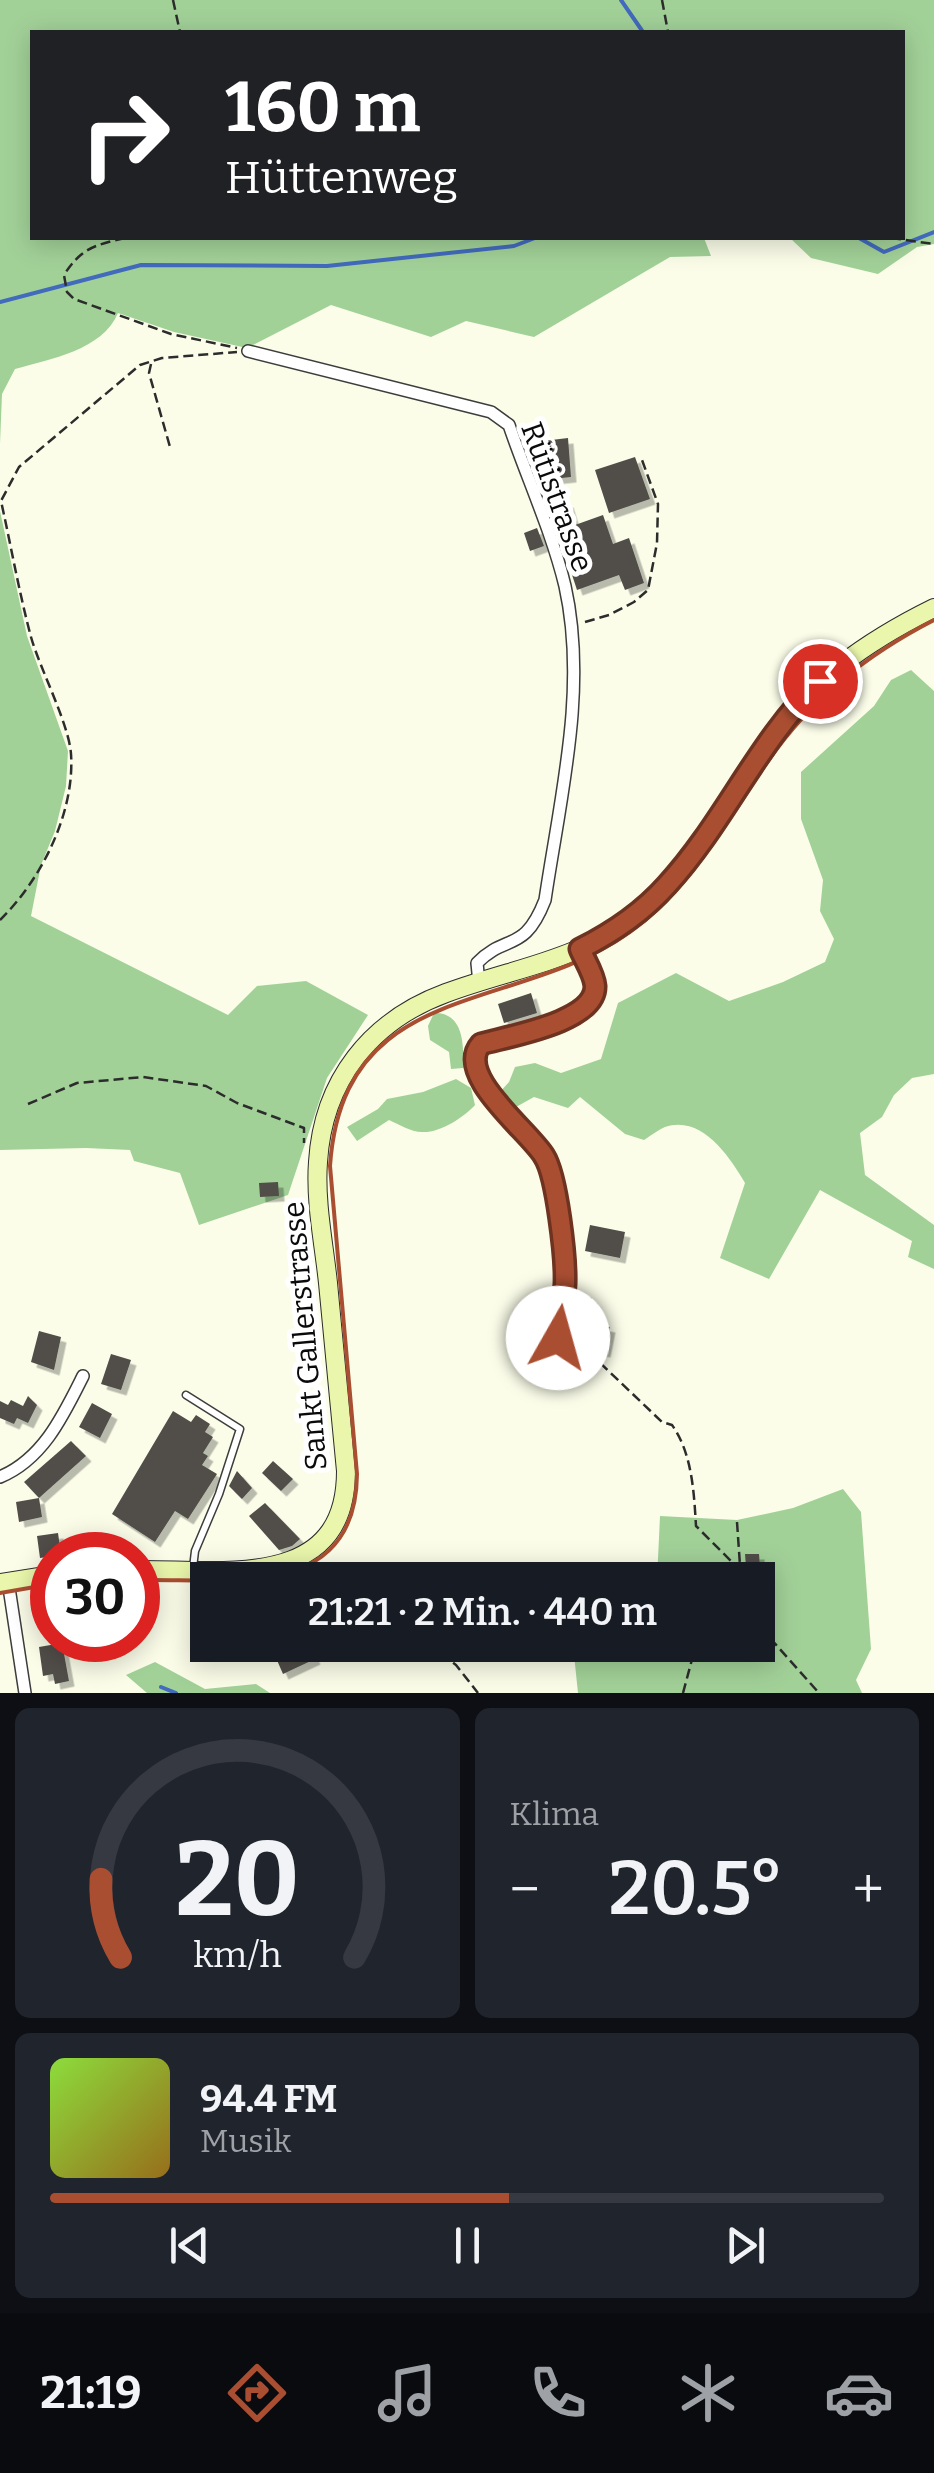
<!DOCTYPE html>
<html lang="de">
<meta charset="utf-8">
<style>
:root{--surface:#171b24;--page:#20242c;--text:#f1f3f6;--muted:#9ea1a6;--line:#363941;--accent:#aa4e32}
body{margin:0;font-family:Bitter,serif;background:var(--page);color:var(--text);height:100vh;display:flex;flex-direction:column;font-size:38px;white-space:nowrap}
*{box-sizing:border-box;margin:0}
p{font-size:32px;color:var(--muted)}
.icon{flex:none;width:55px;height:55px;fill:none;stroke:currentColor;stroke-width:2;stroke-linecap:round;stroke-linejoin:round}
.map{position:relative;height:1693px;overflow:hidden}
.drawer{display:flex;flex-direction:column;gap:15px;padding:15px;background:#0d0f14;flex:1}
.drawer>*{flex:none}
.banner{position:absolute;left:30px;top:30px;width:875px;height:210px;border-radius:0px;box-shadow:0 5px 25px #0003;background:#202124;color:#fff;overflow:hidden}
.speed{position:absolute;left:30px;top:1532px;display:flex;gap:20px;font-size:50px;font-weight:700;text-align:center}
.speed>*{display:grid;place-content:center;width:130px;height:130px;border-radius:50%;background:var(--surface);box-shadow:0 5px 25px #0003;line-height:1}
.speed .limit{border:15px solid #d22;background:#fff;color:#111}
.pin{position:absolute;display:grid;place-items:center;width:85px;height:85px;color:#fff;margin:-42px;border:5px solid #fff;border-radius:50%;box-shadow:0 2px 10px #0007}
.me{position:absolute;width:110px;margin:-55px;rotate:7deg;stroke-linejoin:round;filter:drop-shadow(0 0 8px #0008)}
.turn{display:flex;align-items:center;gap:35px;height:210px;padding:0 30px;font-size:45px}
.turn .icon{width:130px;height:130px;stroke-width:2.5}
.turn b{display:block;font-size:70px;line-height:85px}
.big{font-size:75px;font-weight:600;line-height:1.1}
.drawer .card{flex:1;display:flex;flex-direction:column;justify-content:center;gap:15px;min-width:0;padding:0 35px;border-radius:15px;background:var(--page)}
.drawer .dial{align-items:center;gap:0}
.dial svg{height:260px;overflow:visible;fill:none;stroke:var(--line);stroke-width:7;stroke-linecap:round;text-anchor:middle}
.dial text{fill:var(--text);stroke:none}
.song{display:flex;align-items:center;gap:30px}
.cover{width:120px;height:120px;border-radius:15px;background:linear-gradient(135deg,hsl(90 70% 55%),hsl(40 70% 35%))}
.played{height:10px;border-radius:5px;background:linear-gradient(90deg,var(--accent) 55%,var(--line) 55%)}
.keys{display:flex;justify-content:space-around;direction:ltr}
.heat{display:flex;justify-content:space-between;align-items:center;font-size:55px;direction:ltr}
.drawer .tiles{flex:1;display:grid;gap:15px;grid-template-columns:1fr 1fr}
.card:last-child{grid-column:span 2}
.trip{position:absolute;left:190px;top:1562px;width:585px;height:100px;border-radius:0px;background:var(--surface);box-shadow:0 5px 25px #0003;font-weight:600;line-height:100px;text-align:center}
.tab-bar{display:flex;height:160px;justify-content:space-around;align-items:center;background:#090b0e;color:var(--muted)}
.tab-bar .icon{width:70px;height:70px}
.tab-bar .selected{color:var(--accent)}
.tab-bar b{font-size:45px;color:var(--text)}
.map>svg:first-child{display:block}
</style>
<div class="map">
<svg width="934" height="1693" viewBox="0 0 934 1693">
<defs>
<filter id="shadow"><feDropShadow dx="5.5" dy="5.5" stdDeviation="0" flood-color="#0004"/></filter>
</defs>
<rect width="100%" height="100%" fill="#fbfde9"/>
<path fill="#a2d198" d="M0,0H934V244L917,247L878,274L811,258L790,238H902V32H32V238H704L711,256L670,257L534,337L466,321L431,337L331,305L247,348L174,332L118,313C103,350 50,359 15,369L2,394L0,444Z
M0,511L27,636L68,751L66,786L55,831L41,865L31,916L228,1015L257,986L306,981L368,1015L327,1078L288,1195L199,1225L180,1173L134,1161L130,1150L86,1148L0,1150Z
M911,670L934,691V1074L912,1078L894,1095L882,1117L860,1133L865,1175L934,1225V1269L908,1257L912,1241L820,1190L769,1279L720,1258L745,1183C729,1156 702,1115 665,1127C658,1130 650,1136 644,1140L625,1134L580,1097L568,1108L534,1097L516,1107L499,1093L509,1082L515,1067L535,1063L561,1073L601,1059L618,1003L676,973L729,1001L783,982L825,962L834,939L820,911L823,880L801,819V772L874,706L891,680Z
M434,1013C464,1012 464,1046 463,1068L451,1069L449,1052L430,1040L428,1026Z
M456,1079L471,1088L475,1105C463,1118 440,1133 422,1132C411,1132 398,1124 389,1120L357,1141L347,1127L378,1109L387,1099L423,1092Z
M843,1489L861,1512L871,1649L856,1680L862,1693H578L573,1645H758V1580H657L660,1516L737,1520L793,1508Z
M155,1662L205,1689L256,1684L270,1693H147L126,1675Z"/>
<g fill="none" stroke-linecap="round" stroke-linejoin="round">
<path stroke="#426abd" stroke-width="4" d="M621,0L643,32
M859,238L884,252L934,232
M0,302L141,265L327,266L514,246L535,238
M161,1687L176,1693"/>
</g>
<path fill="#514e48" filter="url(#shadow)" d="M568,438L571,477L552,479L551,467H546L543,441Z
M635,457L650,499L609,513L595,470Z
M568,502L575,525L603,515L613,544L629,538L644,583L625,590L619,575L577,590L550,508Z
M537,528L544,546L530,551L524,533Z
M531,993L537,1013L504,1023L498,1004Z
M278,1182L279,1196L260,1197L259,1183Z
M590,1225L625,1232L620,1258L585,1251Z
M574,1294L592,1298L588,1323L610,1327L605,1352L565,1344Z
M39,1331L61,1337L54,1370L31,1362Z
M111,1354L131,1360L121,1390L101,1384Z
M28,1396L37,1405L28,1423L17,1418L14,1424L0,1418V1401L8,1405L11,1400L23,1406Z
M92,1403L112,1414L100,1438L79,1427Z
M173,1411L191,1422L196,1415L210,1424L205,1432L213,1437L203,1453L208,1456L202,1465L217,1474L188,1519L175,1511L155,1542L112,1514Z
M71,1441L86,1456L39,1498L24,1482Z
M273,1461L293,1479L281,1491L262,1473Z
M237,1471L252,1488L242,1499L229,1486Z
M39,1498L42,1517L19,1522L16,1502Z
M265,1503L300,1539L292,1546L279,1550L249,1516Z
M58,1533L61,1555L40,1558L37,1536Z
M745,1554H759L761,1580H747Z
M62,1643L69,1681L55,1684L53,1674L43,1676L39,1647Z
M287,1645H308L315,1659L283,1674L273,1651Z"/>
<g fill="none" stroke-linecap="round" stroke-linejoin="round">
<g stroke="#3d3d3d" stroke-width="9">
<path id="service" d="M186,1395L240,1429L219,1494L195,1551L193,1568"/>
</g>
<g stroke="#3d3d3d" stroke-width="14">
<path id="minor" d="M248,351L491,412L509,425C527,478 552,532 565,586C588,689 560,798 545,900C524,954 506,933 477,963L479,983
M558,1338C560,1320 564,1302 565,1284C566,1259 557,1176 544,1156C529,1131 453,1075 481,1044C509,1036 596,1022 595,986C594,974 585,961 580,949
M0,1477C43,1459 63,1416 83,1376
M8,1581L25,1693"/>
</g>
<g stroke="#2c2c2c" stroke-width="20">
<path id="secondary" d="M138,1570C222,1569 346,1592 346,1471C340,1408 334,1345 328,1283C324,1244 315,1202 318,1162C323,1081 370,1021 446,993C527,963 588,962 656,897C701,852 730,795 766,744C808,682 867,641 934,608
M0,1583L52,1575"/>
</g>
<path stroke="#2c2c2c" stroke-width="2.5" stroke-dasharray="10 5" stroke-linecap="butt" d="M173,0L180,32
M662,0L668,32
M125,238C95,245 81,248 64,275L67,292L74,299L171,334L237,348
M891,238L934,244
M151,364L149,373L170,447
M585,622L609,615L634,602L648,590L657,543L658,504L642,460
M0,920C41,880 75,813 71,754C69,724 40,669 31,637C19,592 11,546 1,501L19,467L140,365L162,358L237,352
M28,1104L77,1083L143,1077L206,1086L237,1103L304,1128V1143
M558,1349L596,1359L662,1422L672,1425C692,1453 694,1492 696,1526L742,1572
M737,1522L741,1580
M758,1612L761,1628L819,1693
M429,1645L456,1665L478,1693
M311,1646L313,1645
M683,1693L694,1652L699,1645"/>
<use href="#service" stroke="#fff" stroke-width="6"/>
<use href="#minor" stroke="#fff" stroke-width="11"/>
<use href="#secondary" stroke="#e9f6ab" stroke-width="18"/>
<path stroke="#aa4e32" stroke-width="4" d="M138,1580C228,1578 356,1602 357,1474L330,1166C343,977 515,1015 630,932C692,888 725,821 768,761C812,698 866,655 934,620
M0,1593L52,1584"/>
</g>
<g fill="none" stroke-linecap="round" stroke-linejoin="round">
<g stroke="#6e3320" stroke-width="25">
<path id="route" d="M558,1338C560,1320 564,1302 565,1284C566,1259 557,1176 544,1156C529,1131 454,1075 481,1044C509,1036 596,1022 595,986C594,974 585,961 580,949C612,933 643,912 667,885C725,822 758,740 820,681"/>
</g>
<use href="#route" stroke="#aa4e32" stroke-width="18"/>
</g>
<g text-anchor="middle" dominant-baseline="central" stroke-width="10" stroke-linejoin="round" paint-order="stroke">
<g font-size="30" fill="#0a0a0a" stroke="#fff">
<text transform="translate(557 497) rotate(70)">Rütistrasse</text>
<text transform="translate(305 1336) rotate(-95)">Sankt Gallerstrasse</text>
</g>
</g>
</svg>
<div class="speed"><div class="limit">30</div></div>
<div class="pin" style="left:820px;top:681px;background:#d93025"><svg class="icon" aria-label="arrive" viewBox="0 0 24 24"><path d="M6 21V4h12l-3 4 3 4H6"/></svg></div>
<svg class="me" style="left:558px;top:1338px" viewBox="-20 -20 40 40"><circle r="19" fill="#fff"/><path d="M0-13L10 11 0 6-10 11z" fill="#aa4e32"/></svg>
<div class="trip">21:21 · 2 Min. · 440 m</div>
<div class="banner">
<div class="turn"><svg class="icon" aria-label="right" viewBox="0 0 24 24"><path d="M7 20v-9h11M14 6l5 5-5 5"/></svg><div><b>160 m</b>Hüttenweg</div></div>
</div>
</div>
<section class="drawer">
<div class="tiles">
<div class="card dial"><svg viewBox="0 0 100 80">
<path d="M14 69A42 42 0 1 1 86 69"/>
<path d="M14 69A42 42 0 0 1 8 45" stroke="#aa4e32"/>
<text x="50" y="56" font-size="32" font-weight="700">20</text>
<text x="50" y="72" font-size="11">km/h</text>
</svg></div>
<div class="card"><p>Klima</p>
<div class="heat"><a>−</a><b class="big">20.5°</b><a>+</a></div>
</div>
<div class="card">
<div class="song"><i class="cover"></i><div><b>94.4 FM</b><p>Musik</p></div></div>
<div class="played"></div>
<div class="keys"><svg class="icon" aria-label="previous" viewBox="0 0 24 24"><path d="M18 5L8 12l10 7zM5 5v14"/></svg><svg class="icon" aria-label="pause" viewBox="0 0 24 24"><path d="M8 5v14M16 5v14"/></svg><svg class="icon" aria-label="next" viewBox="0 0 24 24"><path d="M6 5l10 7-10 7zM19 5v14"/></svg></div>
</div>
</div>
</section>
<nav class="tab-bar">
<b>21:19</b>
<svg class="icon selected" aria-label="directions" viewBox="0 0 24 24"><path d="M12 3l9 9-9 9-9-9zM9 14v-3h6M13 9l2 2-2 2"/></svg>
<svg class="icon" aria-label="music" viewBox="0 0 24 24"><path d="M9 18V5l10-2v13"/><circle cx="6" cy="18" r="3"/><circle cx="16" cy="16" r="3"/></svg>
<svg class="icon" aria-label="phone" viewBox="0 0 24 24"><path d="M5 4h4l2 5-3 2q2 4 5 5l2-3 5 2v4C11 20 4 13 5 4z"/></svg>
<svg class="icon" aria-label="climate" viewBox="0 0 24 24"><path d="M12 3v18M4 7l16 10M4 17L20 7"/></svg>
<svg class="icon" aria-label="car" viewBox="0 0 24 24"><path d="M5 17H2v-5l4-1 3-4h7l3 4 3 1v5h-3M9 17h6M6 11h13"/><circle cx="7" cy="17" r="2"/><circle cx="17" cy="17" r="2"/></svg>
</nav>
